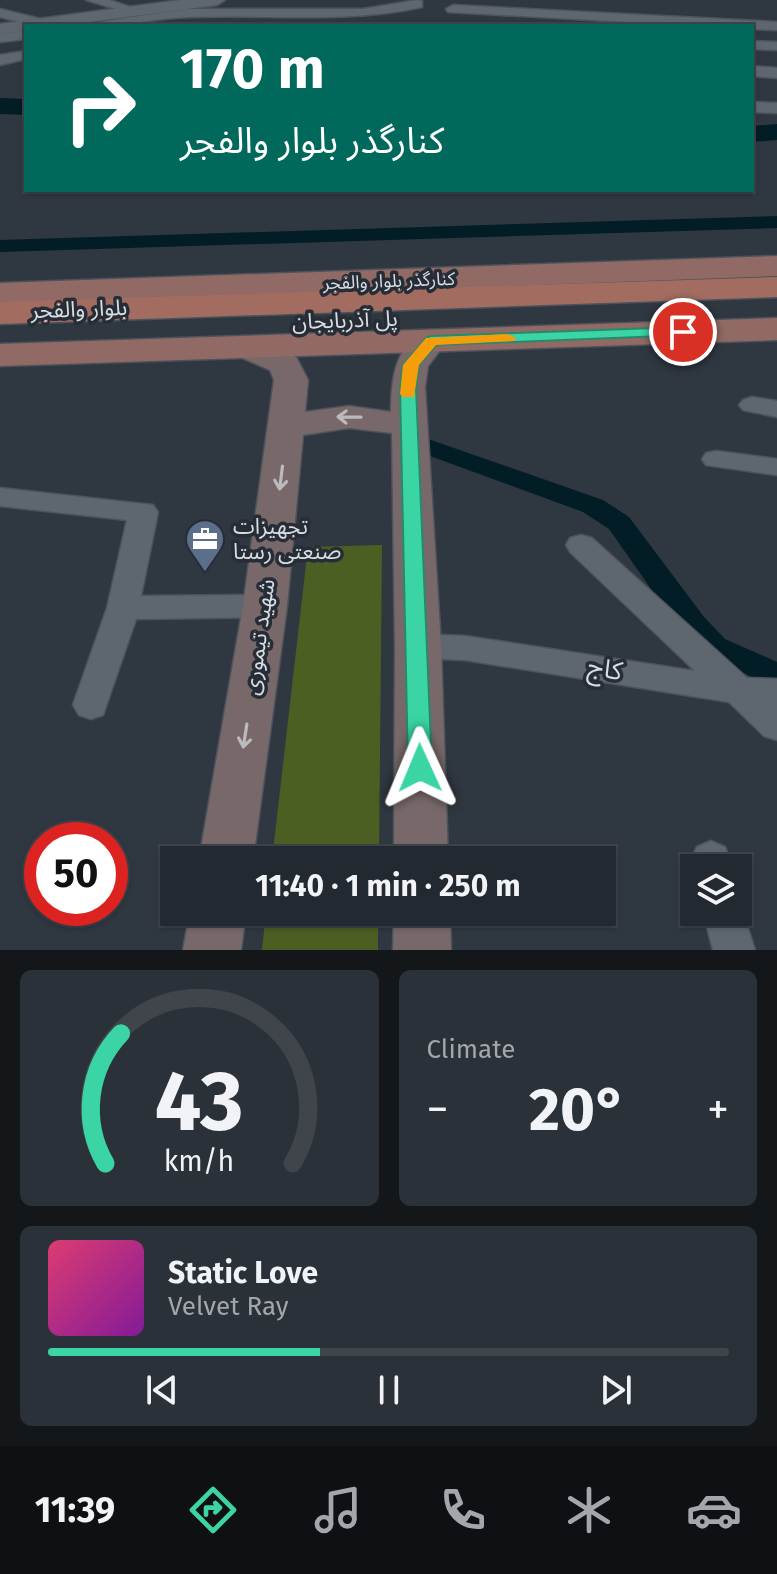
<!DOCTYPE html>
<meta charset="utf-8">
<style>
:root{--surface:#232930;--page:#2b3138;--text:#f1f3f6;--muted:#a3a6ab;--line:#40454c;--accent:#3ad4a5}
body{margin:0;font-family:"Fira Sans","Noto Sans Arabic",sans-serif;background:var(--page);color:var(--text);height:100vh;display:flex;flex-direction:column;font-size:30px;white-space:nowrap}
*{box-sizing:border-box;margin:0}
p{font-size:26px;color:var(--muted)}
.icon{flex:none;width:44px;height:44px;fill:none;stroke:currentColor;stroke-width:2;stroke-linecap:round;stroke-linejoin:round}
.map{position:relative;height:950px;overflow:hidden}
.sheet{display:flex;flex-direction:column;gap:20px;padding:20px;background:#13171a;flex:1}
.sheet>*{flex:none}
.guide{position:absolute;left:24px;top:24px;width:730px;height:168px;border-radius:0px;box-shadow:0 2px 6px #0004,0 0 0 2px var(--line);background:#00695c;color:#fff;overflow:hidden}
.fabs{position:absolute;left:680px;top:854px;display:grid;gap:16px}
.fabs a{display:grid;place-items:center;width:72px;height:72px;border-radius:0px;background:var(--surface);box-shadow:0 2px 6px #0004,0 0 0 2px var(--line);font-size:40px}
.speed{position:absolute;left:24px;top:822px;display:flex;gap:16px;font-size:40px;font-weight:700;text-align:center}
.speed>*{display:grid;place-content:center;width:104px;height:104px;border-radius:50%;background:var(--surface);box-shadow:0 2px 6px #0004,0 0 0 2px var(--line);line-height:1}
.speed .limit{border:12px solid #d22;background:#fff;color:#111}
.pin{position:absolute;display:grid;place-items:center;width:68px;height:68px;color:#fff;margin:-34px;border:4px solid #fff;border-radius:50%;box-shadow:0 2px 8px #0007}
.me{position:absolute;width:88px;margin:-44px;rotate:359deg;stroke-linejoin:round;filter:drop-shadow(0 0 6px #0008)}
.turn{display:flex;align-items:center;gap:28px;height:168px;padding:0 24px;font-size:36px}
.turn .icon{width:104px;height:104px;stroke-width:2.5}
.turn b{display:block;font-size:56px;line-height:68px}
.big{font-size:60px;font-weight:700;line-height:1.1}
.sheet .tile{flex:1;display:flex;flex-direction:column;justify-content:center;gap:12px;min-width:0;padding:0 28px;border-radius:12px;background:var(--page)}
.sheet .dial{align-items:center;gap:0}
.dial svg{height:208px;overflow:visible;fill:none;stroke:var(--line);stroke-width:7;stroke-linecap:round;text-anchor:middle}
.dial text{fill:var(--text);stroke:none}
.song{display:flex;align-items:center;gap:24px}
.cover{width:96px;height:96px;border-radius:12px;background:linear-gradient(135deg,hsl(340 70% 55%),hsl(290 70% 35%))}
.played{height:8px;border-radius:4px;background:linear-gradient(90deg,var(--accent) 40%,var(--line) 40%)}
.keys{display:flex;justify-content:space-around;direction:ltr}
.heat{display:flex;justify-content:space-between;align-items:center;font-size:44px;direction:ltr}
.sheet .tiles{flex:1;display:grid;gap:20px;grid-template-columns:1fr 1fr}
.tile:last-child{grid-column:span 2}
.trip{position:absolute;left:160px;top:846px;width:456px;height:80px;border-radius:0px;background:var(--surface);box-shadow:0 2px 6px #0004,0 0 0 2px var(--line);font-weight:700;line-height:80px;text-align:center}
.menu{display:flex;height:128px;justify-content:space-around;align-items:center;background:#0e1013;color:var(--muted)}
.menu .icon{width:56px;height:56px}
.menu .selected{color:var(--accent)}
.menu b{font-size:36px;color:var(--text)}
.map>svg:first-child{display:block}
</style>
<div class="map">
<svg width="777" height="950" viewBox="0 0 777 950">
<rect width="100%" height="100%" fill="#2f3740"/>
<path fill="#4c5f23" d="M382,545L379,860H272L308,547Z
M266,912H378V950H262Z"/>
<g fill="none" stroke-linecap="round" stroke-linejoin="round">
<path fill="#021d26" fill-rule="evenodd" d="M777,216V228L0,252V240Z
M431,440L603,500L629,517L704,617L725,639L777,662V688L703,655L682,633L609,529L583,512L422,453L418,448L422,443Z"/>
<path fill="#021d26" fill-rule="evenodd" d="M0,98L26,99V115L0,114Z
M777,124V140L752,142V126Z"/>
<g stroke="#4d535b" stroke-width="3">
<path id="minor" d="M86,0H109L143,11L136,15Z
M417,0L422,1V7C345,24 267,14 190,17C157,18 125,26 92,26L99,22L187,9H363Z
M453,5L777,22V30L752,29V26H698L448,12L446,9Z
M0,9L45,20L47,23L35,26L0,17Z
M26,31V39L0,42V34Z
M752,41L777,42V50L752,49Z
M26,51V59L0,65V55Z
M752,66L777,68V78L752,76Z
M752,102L777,103V113L752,112Z
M752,397L777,401V417L743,410L739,405L743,400Z
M716,451L777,459V475L706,465L702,459L706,453Z
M0,488L153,505L158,512L141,596L265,595L276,598L281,606L276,614L265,617L136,619L103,715L91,719L79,715L73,705L107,608L127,520L0,506Z
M581,535L592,538L747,678L777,679V740L764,736L729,702L465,660L418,658L406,655L401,646L406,637L418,634L465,636L695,671L570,552L566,545L570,538Z
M711,841L725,847L733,868H694V870L691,859L697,847Z
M738,898L755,950H713L703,912H738Z"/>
</g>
<g stroke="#4d535b" stroke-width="3">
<path id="tertiary" d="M181,0H225L217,5L60,26H26V31L0,34V24Z"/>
</g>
<g stroke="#4d535b" stroke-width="3">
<path id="secondary" d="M431,331L442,334L447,341L428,366L425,387L441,646L448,860H394L395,646L392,433L349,428L303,435L287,606L253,860H199L243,606L274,380L270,370L231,353L226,346L231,339L242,336L253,339L296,357L308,380L305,412L349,406L391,412C391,380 395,340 431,331Z
M190,912H246L241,950H183Z
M394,912H450L451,950H393Z"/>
</g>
<g stroke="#4d535b" stroke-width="3">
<path id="primary" d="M777,256V276L0,305V283Z
M777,318V340L0,366V344Z"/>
</g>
<g stroke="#4d535b" stroke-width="3">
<path id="trunk" d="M777,277V297L0,324V302Z"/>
</g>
<use href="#minor" fill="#5e6670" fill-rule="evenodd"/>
<use href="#tertiary" fill="#5e6670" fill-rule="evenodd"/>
<use href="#secondary" fill="#78686a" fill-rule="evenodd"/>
<use href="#primary" fill="#916a65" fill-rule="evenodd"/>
<use href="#trunk" fill="#a26c61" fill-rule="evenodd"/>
</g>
<defs><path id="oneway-shaft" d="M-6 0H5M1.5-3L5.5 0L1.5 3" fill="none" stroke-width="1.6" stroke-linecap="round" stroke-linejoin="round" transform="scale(2)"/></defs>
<g stroke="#bbbabe">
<use href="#oneway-shaft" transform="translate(349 417) rotate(-179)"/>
<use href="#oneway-shaft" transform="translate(281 478) rotate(97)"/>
<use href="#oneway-shaft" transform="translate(245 736) rotate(99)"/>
</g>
<path fill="#3ad4a5" stroke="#268a6b" stroke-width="2" d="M683,327L688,329V335L436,345L419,365L416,387L432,768L428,775L420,778L411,775L408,768L400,387L403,365L426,338L431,336Z"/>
<path fill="#f59e0b" d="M508,334L516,338L514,341L436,345L419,365L414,397H403L400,394L403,365L426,338Z"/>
<defs>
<g id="office-pin" transform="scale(2)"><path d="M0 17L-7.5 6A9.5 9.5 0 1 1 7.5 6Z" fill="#5c6f8a" stroke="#262d36"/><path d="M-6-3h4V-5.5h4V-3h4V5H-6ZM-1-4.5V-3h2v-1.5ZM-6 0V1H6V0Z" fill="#fff"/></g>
</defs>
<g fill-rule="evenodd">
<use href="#office-pin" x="205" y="539"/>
</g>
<g text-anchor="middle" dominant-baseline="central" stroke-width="7" stroke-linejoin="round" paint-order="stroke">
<g font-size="18" fill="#d8dde2" stroke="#262d36">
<text transform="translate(389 281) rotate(-2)">کنارگذر بلوار والفجر</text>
</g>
<g font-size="22" fill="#d8dde2" stroke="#262d36">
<text transform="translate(79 309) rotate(-2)">بلوار والفجر</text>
<text transform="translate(345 320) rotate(-2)">پل آذربایجان</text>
<text transform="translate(259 637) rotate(-82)">شهید تیموری</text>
</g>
<g font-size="22" fill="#d8dde2" stroke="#262d36" text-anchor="start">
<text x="233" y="526">تجهیزات<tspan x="233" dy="25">صنعتی رستا</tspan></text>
</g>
<g font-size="26" fill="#d8dde2" stroke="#262d36">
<text transform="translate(605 669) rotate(9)">کاج</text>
</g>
</g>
</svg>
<div class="fabs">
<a><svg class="icon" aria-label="layers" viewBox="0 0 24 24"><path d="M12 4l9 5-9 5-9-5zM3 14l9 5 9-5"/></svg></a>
</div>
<div class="speed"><div class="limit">50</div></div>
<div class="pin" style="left:683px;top:332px;background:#d93025"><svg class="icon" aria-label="arrive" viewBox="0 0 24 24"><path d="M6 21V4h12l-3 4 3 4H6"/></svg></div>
<svg class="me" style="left:420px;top:768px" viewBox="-20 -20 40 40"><path d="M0-17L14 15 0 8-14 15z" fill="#3ad4a5" stroke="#fff" stroke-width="4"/></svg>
<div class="trip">11:40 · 1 min · 250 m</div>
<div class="guide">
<div class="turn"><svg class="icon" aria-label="right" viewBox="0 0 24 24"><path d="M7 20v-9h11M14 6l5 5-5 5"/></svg><div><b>170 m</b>کنارگذر بلوار والفجر</div></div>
</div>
</div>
<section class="sheet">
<div class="tiles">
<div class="tile dial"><svg viewBox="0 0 100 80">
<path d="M14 69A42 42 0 1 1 86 69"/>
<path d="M14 69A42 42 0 0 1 20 19" stroke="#3ad4a5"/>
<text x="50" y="56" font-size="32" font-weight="700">43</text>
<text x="50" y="72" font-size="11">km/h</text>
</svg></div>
<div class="tile"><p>Climate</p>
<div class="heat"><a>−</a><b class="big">20°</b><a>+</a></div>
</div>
<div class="tile">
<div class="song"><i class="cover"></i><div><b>Static Love</b><p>Velvet Ray</p></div></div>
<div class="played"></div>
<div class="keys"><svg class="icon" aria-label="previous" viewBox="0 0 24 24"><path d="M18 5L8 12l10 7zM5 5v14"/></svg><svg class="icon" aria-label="pause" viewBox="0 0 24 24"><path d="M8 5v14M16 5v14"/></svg><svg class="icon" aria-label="next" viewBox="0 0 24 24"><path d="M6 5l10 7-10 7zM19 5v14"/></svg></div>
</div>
</div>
</section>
<nav class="menu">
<b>11:39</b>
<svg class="icon selected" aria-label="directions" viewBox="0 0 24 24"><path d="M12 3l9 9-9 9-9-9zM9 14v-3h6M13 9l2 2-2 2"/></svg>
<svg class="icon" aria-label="music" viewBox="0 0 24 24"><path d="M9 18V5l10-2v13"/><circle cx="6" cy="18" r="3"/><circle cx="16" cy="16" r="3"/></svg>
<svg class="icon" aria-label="phone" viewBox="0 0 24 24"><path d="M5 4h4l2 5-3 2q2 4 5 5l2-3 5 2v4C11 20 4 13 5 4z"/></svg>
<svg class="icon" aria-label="climate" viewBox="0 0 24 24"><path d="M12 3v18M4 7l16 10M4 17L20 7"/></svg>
<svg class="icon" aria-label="car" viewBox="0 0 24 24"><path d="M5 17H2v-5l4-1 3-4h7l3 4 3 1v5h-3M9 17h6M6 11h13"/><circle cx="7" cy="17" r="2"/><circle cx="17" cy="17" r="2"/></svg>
</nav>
